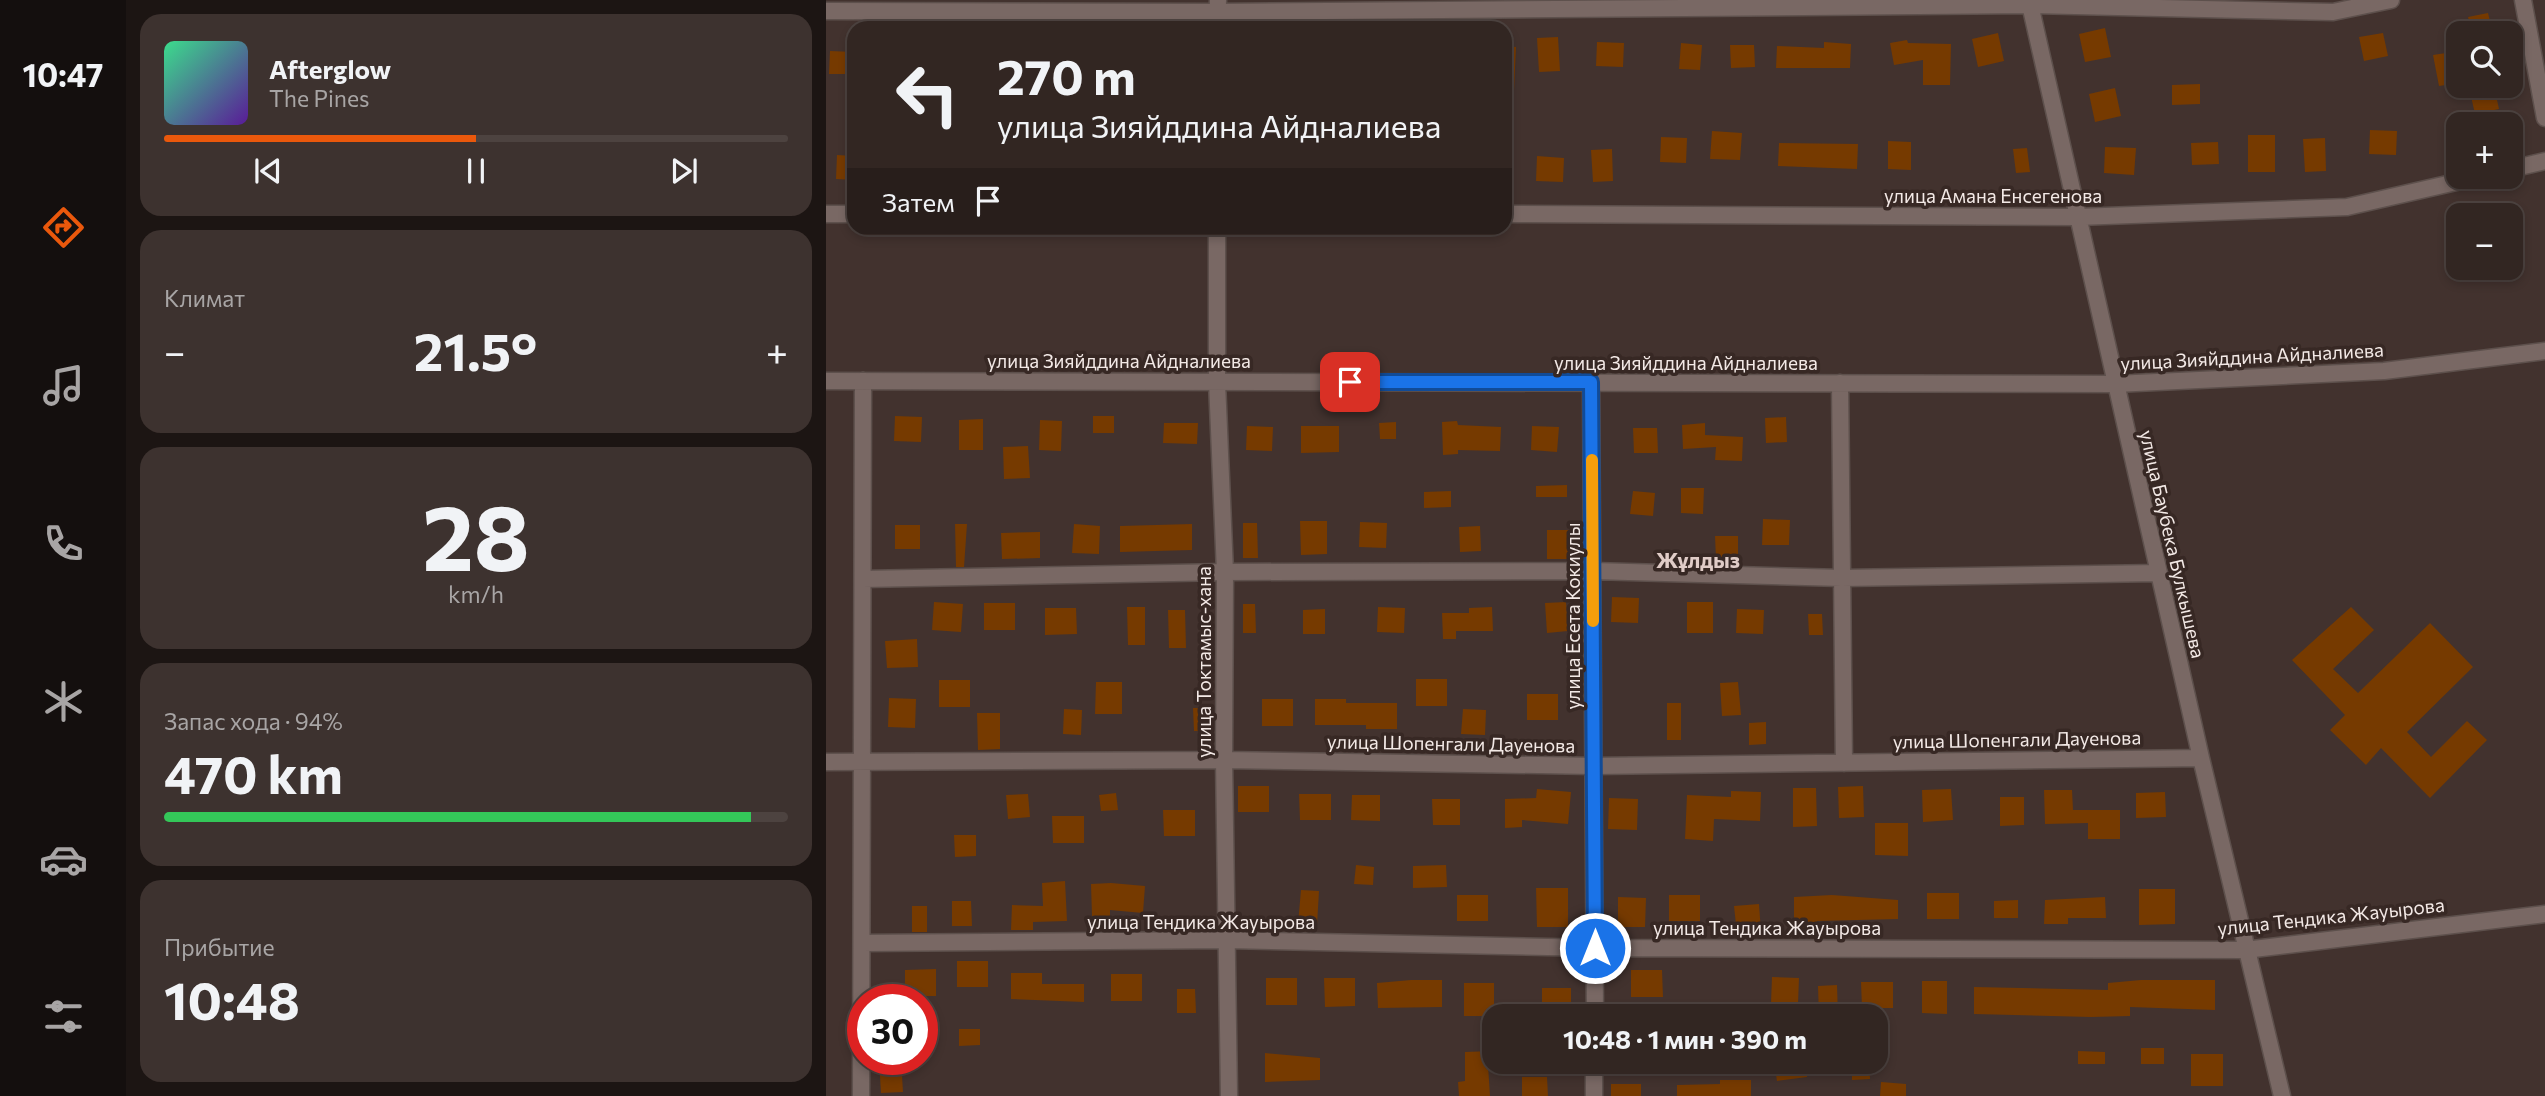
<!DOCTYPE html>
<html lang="ru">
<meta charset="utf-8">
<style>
:root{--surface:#322622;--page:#3d322f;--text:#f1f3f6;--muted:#a8a5a5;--line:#4d4340;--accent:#ea580c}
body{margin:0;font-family:Commissioner,sans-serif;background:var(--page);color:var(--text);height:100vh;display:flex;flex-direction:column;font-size:26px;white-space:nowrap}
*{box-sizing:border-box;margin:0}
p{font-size:23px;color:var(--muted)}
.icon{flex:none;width:38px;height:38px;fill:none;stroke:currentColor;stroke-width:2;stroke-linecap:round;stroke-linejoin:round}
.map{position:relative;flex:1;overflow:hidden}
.sheet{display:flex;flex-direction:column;gap:14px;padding:14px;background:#1c1513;width:700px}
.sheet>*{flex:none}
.guide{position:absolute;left:21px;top:21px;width:665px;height:214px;border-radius:21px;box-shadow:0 4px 10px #0003,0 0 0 2px var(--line);background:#322622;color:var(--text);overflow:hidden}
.tools{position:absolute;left:1620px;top:21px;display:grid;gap:14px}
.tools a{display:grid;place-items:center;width:77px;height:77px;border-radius:14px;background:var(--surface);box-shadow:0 4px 10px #0003,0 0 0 2px var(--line);font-size:35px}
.speed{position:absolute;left:21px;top:984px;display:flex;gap:14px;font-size:35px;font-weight:700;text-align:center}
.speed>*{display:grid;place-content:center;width:91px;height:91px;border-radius:50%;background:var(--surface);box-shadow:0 4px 10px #0003,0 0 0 2px var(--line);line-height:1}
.speed .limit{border:10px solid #d22;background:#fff;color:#111}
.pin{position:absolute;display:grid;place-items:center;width:60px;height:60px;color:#fff;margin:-30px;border-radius:14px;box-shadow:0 4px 10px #0006}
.me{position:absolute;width:77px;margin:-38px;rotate:0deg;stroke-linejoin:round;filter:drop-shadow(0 0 5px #0008)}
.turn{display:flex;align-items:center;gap:24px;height:147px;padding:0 35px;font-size:32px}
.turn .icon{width:91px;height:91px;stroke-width:2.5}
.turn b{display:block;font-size:49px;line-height:60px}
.then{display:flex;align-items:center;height:66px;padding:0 35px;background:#0003;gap:14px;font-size:26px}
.big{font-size:52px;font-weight:700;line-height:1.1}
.sheet .widget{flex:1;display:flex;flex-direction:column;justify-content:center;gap:10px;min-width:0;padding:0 24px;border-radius:21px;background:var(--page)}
.sheet .dial{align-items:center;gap:0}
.dial b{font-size:91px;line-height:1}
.song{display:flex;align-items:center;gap:21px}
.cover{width:84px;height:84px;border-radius:10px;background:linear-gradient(135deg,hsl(150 70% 55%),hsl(270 70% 35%))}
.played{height:7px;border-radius:4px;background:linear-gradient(90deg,var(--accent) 50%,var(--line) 50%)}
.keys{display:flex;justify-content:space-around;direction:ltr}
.heat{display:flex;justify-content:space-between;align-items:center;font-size:38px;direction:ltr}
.charge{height:10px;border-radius:5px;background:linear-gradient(90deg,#34c759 94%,var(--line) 0)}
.trip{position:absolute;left:656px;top:1004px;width:406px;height:70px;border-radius:21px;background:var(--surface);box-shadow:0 4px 10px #0003,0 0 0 2px var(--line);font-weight:700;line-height:70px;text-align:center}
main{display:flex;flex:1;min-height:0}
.tab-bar{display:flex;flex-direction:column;width:126px;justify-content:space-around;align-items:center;background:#140f0e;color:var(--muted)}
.tab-bar .icon{width:49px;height:49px}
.tab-bar .selected{color:var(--accent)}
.tab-bar b{font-size:32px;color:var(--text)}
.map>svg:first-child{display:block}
</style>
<main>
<nav class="tab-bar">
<b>10:47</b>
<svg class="icon selected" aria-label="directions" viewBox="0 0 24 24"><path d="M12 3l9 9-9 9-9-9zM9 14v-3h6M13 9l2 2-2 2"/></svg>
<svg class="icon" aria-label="music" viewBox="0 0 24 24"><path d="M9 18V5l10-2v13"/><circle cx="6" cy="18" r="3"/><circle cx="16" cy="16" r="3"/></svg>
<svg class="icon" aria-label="phone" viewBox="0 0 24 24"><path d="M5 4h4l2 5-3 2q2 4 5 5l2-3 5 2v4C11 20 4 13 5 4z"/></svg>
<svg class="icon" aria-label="climate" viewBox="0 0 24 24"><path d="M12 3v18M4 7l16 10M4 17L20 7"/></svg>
<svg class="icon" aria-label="car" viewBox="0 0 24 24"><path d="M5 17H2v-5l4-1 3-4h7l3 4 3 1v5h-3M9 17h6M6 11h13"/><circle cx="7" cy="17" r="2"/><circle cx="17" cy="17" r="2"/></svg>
<svg class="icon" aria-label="filters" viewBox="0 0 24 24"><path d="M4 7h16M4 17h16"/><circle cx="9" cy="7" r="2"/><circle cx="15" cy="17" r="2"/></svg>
</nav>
<section class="sheet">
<div class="widget">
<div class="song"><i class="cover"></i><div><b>Afterglow</b><p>The Pines</p></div></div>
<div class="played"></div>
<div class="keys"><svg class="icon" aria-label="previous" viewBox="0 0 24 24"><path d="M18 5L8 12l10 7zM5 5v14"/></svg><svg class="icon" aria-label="pause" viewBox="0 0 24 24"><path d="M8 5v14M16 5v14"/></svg><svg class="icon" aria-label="next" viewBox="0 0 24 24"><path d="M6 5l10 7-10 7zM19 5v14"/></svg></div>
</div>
<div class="widget"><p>Климат</p>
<div class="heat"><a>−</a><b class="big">21.5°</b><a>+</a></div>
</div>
<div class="widget dial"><b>28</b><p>km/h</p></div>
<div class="widget"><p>Запас хода · 94%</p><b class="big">470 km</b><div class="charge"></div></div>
<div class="widget"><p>Прибытие</p><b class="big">10:48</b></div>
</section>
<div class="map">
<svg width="1719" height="1096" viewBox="0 0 1719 1096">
<rect width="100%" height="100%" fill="#42322e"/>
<path fill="#763a00" d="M1662,13L1667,33H1646L1642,17Z
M1279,28L1285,57L1259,62L1253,34Z
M1172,33L1178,61L1152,67L1146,39Z
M1557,33L1562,56L1538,61L1533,37Z
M732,37L734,71L713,72L711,38Z
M1081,40L1082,43L1125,44L1124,85H1097V60L1068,65L1064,43Z
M771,42L798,43L797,67L770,66Z
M998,42L1025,44L1024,68H950L951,46L998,48Z
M855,43L876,45L874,70L853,69Z
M904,45H928L929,67L905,68Z
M679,46L690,47L688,91H679Z
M4,51L28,52V74H3Z
M1633,51V83L1613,86L1607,55Z
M1374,84V104L1346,105V85Z
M1668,86L1673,109L1649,114L1644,92Z
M1289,88L1295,116L1269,122L1263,94Z
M1544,130L1571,131L1570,155L1543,154Z
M886,131L916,133L914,160L884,159Z
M1422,135H1449V172H1422Z
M835,137L861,138L860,163L834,162Z
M1499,138L1500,171L1479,172L1477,139Z
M1062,141L1085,142V170L1062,169Z
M1392,142L1393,164L1366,165L1365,143Z
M953,143L1032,144L1031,169L952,166Z
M1279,147L1310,148L1308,175L1278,173Z
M1201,148L1204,172L1190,173L1187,149Z
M786,149L787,181L767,182L765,150Z
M11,155L28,156V180L10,179Z
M711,156L738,158L737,182L710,181Z
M69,416L96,417L95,442L68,441Z
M267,416H288V433H267Z
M960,417L961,442L940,443L939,418Z
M157,419V450H133V420Z
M214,420L236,421L235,451L213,450Z
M631,421L632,425L675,427L674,451L632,450V454L617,455L616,422Z
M570,422V439H554L553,423Z
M338,423H372L371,444L337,443Z
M879,423V435L917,437L916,461L889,460L890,447L857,449L856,425Z
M421,426L447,427L446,451L420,450Z
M475,426H513V452L475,453Z
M706,426L733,427L731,452L705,450Z
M807,428H831L832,453H808Z
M202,446L204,478L178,479L177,447Z
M741,485V497H710V486Z
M855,488H878L877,514L855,513Z
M625,491V507L598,508V492Z
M807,491L829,493L827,516L804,514Z
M937,519L964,520L963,545H936Z
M474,521H501V554L475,555Z
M534,522L561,523L560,548L533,547Z
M417,523H431L432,558H417Z
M129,524H141L138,567H130Z
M248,524L274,526L273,554L246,553Z
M366,524V550L294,552V526Z
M69,525H94V549H69Z
M654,526L655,551L634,552L633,527Z
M721,530H748L749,559H721Z
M214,532V558L176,559L175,533Z
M889,536H912V559H890Z
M786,597L813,598L812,623L785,622Z
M108,602L137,604L135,632L106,630Z
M740,602L742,631L721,633L719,603Z
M861,602H887V633H861Z
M158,603H189V630H158Z
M417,604H429L430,633H417Z
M301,607H319V645H302Z
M552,607L579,608L578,633L551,632Z
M666,607L667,631H630V639H617L616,613H643V608Z
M1525,607L1548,630L1507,669L1532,693L1604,623L1647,667L1581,732L1605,757L1641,721L1661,740L1604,798L1555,748L1540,765L1504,730L1519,715L1466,660Z
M219,608H250L251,634L219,635Z
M499,609V634H477V610Z
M911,609L938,610L937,634L910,633Z
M342,610H359L360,648H343Z
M982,614H996L997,635H983Z
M91,639L92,667L61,668L59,641Z
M590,679H621V706H590Z
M113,680H144V707H113Z
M270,682H296V714H269Z
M912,682L915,715L896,716L894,683Z
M701,694H732V720H701Z
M63,698L90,699L89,728L62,727Z
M436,699H467V726H436Z
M489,699H520V703H571V729H540V725H489Z
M841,703H855V740H841Z
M367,708H381V731H368Z
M238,709L256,710L255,735L237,734Z
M637,709L660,710L659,735L635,734Z
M151,713H174V749L152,750Z
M940,722V744L923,745V723Z
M412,786H443V812H412Z
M1037,786L1038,817L1013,818L1012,787Z
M967,788H990L991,826L967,827Z
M711,789L745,792L742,824L696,820V827L679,828V799L710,798Z
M1125,789L1127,820L1097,822L1096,790Z
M1218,790H1246L1247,810H1294V839H1262V823L1219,824Z
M905,791L935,792L934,821L888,819L887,841L859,839L861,795L905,797Z
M1339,792L1340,817L1310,818V793Z
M290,793L292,810L275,811L273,795Z
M202,794L204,817L182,819L180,795Z
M473,794H505V820H474Z
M526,795H554V821L525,820Z
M1174,797H1198V825L1174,826Z
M783,798L812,799L811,830L782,829Z
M606,799H634V825H607Z
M337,810H369V836H338Z
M226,816H258V843H227Z
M1049,823H1082V856L1049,855Z
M128,835H150V856L129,857Z
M530,865L548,867L547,885L528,884Z
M620,865L621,887L587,888V866Z
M239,881L241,921L207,922V930H185L186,905L217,906L216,883Z
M285,883L319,886L317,913L284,910V916H266L265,884Z
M710,888H742V927H711Z
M1313,889H1349V924L1313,925Z
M475,890L493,891L491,925L472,924Z
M1101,893H1133V919H1101Z
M631,895H662V921H631Z
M843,895H874V921H843Z
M1006,895L1072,900V919L991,921V933H968V897Z
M792,897L820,898L819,927H792Z
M1279,897L1280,918H1242V924H1218L1219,900Z
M1192,900V918H1168V901Z
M126,901H145L146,926H126Z
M933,904L935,932L911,934L908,906Z
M86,906H101V932H86Z
M131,961H162V987H131Z
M110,969V996H79V970Z
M805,970H836L837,997H805Z
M185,973H216V984H258V1002L185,999Z
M285,974H316V1001H285Z
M946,977L973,978L972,1004L945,1003Z
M440,978H471V1005H440Z
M498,978H529V1006L499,1007Z
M585,980H616V1007L552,1008L551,983Z
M1315,980H1389V1010L1304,1007V1016L1265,1017L1148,1014V987L1282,990V983Z
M1096,981H1121V1014L1096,1013Z
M1035,982H1067V1008H1036Z
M638,983H668V1016H638Z
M1011,985L1012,1017H993L992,986Z
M716,988H745V1017H716Z
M351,989H369L370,1013H351Z
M890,1006H920V1017H890Z
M133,1029H154V1045L133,1046Z
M1315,1048H1338V1064H1315Z
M666,1051L667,1065H662L664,1096H633L632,1082L639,1081V1052Z
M1252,1051L1279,1052V1064H1252Z
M439,1053L494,1058V1080L439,1082Z
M1365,1054H1397V1086H1365Z
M53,1059H75L77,1092L55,1093Z
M948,1062H979L981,1077L951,1081Z
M1026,1062H1043L1044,1079L1026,1080Z
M696,1077H721L722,1096H696Z
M894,1080H925V1096H851V1085L894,1084Z
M1055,1082L1080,1084V1096H1054Z
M785,1084H815V1096H785Z"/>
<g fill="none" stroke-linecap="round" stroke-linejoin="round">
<g stroke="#5d504c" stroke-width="19">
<path id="minor" d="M1203,0L1375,758L1456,1096
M1697,0L1719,118
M0,11L392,12L1204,5L1507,12L1565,0
M391,28L392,0
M1685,169L1719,161
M0,214H28
M679,214L1252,217L1521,207L1652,177
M391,228V382L399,572L398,760L403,1096
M0,381L1289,384L1558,371L1719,351
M765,382L769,1017
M1014,383L1018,763
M37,579L399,572L767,571L1016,578L1332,573
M0,762L398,760L768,766L1375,758
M36,943L402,940L769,948L1419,950L1719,914
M35,1096L37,381
M768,1096V1062"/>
</g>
<use href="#minor" stroke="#796864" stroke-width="16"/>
</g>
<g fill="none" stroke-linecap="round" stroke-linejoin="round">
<g stroke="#114b97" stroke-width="18">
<path id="route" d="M524,382H765L769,948"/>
</g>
<use href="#route" stroke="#1a73e8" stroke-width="12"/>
<path stroke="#f59e0b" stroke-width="12" d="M766,460L767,621"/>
</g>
<g text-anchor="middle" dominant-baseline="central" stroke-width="7" stroke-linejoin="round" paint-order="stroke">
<g font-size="19" fill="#f3e9e6" stroke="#372824">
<text x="1167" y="195">улица Амана Енсегенова</text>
<text transform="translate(1426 356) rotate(-3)">улица Зияйддина Айдналиева</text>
<text x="293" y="360">улица Зияйддина Айдналиева</text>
<text x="860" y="362">улица Зияйддина Айдналиева</text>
<text transform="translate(1347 544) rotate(77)">улица Баубека Булкышева</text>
<text transform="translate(746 616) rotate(-90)">улица Есета Кокиулы</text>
<text transform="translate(377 662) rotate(-90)">улица Токтамыс-хана</text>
<text transform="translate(1191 739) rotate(-1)">улица Шопенгали Дауенова</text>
<text transform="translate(625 743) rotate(1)">улица Шопенгали Дауенова</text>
<text transform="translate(1505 916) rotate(-6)">улица Тендика Жауырова</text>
<text x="375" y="921">улица Тендика Жауырова</text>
<text x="941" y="927">улица Тендика Жауырова</text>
</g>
<g font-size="21" font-weight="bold" fill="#e0ccc7" stroke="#372824">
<text x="872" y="559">Жұлдыз</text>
</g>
</g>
</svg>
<div class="tools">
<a><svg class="icon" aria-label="search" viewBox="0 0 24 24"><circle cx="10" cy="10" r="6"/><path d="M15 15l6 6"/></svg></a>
<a>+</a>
<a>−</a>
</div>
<div class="speed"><div class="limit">30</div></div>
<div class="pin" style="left:524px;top:382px;background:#d93025"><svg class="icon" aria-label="arrive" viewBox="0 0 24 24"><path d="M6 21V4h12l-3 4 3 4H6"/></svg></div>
<svg class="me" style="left:769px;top:948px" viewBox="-20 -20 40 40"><circle r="17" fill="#1a73e8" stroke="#fff" stroke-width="3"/><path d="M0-11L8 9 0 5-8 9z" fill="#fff"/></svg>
<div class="trip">10:48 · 1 мин · 390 m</div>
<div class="guide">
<div class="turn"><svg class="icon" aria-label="left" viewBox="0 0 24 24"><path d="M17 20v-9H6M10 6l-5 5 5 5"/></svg><div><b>270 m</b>улица Зияйддина Айдналиева</div></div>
<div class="then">Затем<svg class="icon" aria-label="arrive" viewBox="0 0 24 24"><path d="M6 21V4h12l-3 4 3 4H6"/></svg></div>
</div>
</div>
</main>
